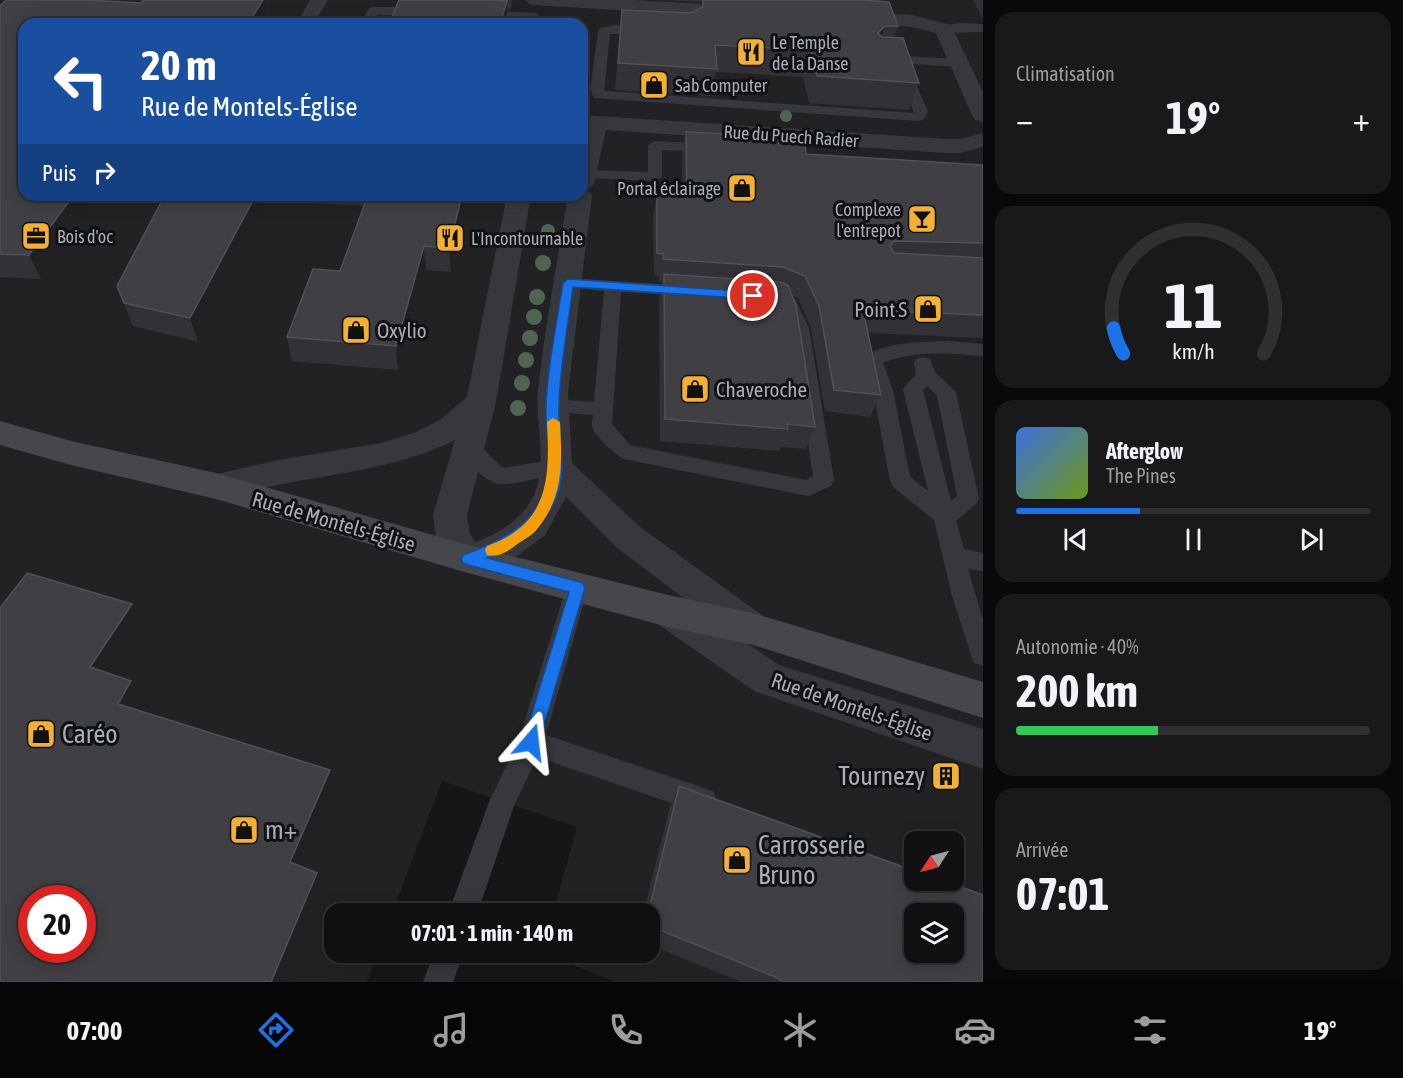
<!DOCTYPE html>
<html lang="fr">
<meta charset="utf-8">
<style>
:root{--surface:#101012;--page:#19191b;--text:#f1f3f6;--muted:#9c9d9f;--line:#303032;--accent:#1a73e8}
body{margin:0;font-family:"Asap Condensed",sans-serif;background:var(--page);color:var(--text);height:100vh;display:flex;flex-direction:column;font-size:22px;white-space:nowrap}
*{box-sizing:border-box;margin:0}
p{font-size:20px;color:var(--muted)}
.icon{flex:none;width:33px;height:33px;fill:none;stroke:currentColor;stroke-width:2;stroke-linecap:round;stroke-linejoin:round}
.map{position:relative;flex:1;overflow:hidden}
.panel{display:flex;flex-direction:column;gap:12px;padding:12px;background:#09090a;width:420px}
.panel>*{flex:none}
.hud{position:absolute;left:18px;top:18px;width:570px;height:183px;border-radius:18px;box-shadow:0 3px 15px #0003,0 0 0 2px var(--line);background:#1a4fa0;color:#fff;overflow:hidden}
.needle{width:39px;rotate:234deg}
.tools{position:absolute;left:904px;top:831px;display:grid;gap:12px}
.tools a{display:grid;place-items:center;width:60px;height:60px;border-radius:12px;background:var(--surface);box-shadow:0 3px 15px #0003,0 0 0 2px var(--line);font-size:30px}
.speed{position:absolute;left:18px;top:885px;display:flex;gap:12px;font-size:30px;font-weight:700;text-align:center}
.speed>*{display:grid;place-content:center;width:78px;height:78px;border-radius:50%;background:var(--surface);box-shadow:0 3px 15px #0003,0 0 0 2px var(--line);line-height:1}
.speed .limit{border:9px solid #d22;background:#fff;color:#111}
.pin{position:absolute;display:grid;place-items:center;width:51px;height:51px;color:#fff;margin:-26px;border:3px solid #fff;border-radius:50%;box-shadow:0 2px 6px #0007}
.me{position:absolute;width:66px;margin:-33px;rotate:17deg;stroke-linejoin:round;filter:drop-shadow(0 0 4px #0008)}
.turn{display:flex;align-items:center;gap:21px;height:126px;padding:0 24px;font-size:27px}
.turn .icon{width:78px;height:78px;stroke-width:2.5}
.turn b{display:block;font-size:42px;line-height:51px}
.then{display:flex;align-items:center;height:57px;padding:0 24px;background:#0003;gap:12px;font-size:22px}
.big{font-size:45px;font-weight:700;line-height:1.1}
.panel .tile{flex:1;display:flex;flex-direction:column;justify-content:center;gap:9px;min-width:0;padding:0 21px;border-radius:18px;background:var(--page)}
.panel .dial{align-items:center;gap:0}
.dial svg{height:156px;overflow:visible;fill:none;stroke:var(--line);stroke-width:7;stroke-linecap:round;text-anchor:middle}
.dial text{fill:var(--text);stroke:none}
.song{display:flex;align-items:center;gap:18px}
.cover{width:72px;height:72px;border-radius:9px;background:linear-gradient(135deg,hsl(220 70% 55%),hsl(80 70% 35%))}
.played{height:6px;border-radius:3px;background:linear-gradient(90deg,var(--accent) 35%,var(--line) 35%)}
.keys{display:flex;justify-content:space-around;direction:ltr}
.heat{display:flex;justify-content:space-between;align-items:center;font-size:33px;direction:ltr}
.charge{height:9px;border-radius:4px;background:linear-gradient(90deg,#34c759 40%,var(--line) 0)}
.trip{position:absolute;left:324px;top:903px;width:336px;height:60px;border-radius:18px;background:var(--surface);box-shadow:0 3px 15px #0003,0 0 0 2px var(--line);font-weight:700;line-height:60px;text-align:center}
.tabs{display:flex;height:96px;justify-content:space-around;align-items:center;background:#060607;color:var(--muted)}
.tabs .icon{width:42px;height:42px}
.tabs .selected{color:var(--accent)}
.tabs b{font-size:27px;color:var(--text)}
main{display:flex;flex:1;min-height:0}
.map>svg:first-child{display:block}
</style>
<main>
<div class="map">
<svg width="983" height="982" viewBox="0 0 983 982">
<rect width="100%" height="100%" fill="#161618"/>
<path fill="#222225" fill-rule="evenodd" d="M0,0H983V982H616L542,953L650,952V914L553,913L577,827L442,781L392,913L334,914V952L378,953L367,982H0ZM24,24H582V195H24ZM915,842H954V880H915ZM32,898H82V950H32ZM915,914H954V952H915Z"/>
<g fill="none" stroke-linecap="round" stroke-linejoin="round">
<path fill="#37383d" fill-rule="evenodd" d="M373,7H422L428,11L422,15H377L372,24H360L369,8Z
M480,10L536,13L551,24L476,17L474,14Z
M959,23L983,24V32L944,33L938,29L940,26Z
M616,25L647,27L653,31L647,35L610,34L604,91L914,113L899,73L905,69L911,73L928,112L923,120L918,121L594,98L590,89L598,31L600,28Z
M885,55L959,59L965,63L959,67L881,62L879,59Z
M655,141L712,144L719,148L712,152L662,150V177L655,181L582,178L583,170L648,172V145Z
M568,278L688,286L694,287L697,291L694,295L688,296L621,292L612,424L630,445L806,480L813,476L791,328L780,303L783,299H795L809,328L834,480L831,486L808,496L624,459C616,456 594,435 592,426C591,422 593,419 593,415L545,411L542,406L545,401L552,399L594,402L604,291L562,287L559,283L562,279Z
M948,341L983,344V356C950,353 914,350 883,363L893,390L910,477L928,491L903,389L916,374L914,363L916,359L923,357L930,359L935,372L956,392L979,499L975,505L956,521L964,549L983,553V571L968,569L983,619V666L974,663L971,655L952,596L934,520L893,487L890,481L873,390L864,360C875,341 928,342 948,341ZM927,386L937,395L957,496L951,501L923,390Z
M469,439C483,444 491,460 504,468L556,459L563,461L566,467L563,473L556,475C541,477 515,485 500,484C483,482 467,461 459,447L462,442Z
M577,578L585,581L588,588L546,735L704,788L714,792L717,801L714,810L704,814L537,757L514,806L477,914H448L489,802L519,739L566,588L569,581Z
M434,952H464L453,982H423Z"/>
<path fill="#37383d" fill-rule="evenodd" d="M310,0H328L314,24H296Z
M526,0H631L744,6L751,8L753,12L751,16L744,18L535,5L529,4Z
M850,11L912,15L951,25L983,92V122L975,120L972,115L936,33L912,27L843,21L841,17L843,13Z
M582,115L946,139H960L983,133V147L960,153H946L606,130L594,183L590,188L586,189L592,195L568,392L572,463L640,527L766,618L772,629L766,640L753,645L745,642L779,665L983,729V769L754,691L655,622L650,611L655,600L668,595L681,600L722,627L616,547L566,497L545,535L517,556L468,573L456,569L436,538L433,515L455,440C397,469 334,473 272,486C250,490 226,502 204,495L200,486L204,477L273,461L381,443L416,432L440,420L467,397L507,195H531L496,402L467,515L470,534L475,542C501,533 526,517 536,490C547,459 535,422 538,390C545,325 558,260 568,195H582V138L585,129H582Z"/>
<path fill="#45474d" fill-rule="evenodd" d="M0,421L71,441L216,473L468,545L668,595L753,613L983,682V718L753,645L668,627L468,573L216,499L71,465L0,445Z"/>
</g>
<g fill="#506452">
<circle cx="786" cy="116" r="6"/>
<circle cx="548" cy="231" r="7"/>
<circle cx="543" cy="263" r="8"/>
<circle cx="537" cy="297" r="8"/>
<circle cx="534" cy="317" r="8"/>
<circle cx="530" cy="338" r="8"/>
<circle cx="526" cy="360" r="8"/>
<circle cx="522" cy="383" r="8"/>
<circle cx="518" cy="408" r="8"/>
</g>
<path fill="#323236" d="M143,0H266L269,18L24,24V195H100L41,279L0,277V6L141,3Z
M399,0H512L510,10L507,9V21Z
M666,0H878V1L898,26L894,37L919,83L909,110L809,103L803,77L716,72L711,96L615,90L622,10L691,13L701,8L702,2Z
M973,0H983V19Z
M686,132L806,154L983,165V338L868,333L881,395L870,417L825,411L811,328L798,298L793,296L815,427L806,449L781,447L779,451L660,441L659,297L662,282L659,281V276L654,275L653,216L657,195L683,196L682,153Z
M165,195H468L451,272L426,270L398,370L292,361L287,337L340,271L364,206L270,201L198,342L133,326L117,286Z
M679,786L983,982H742L650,945V914H643L670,806Z"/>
<path fill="#212124" d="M263,0H266L269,18L265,24H248Z
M507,1L506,24H500Z
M885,26L876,52L878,33Z
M74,195H100L41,279L29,255Z
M256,195H269L270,201L198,342L190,318Z
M462,195H468L451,272L449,248Z
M424,246L426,270L398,370L396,346Z
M132,604L146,627L106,690L90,667Z
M131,681L146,703L134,725L118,704Z
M330,770L337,789L299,878L290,862Z
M317,873L325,888L287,982H271Z"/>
<path fill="#3f3f44" stroke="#4f5156" stroke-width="1.5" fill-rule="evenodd" d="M6,0H89L141,3L143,0H263L248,24H24V195H74L29,255L0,254V6Z
M399,0H491L507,1L500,24H389Z
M703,0H862L889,2L898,26H885L878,33L882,37L903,38L919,83L817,76L811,50L715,45L717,69L618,63L622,10L691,13L703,7Z
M686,132L804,138L806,154L983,165V243L894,241L890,246L894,253L983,258V315L863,310L881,395L834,390L819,306L805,276L783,267L663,259V254L657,253V195L687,197Z
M165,195H256L190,318L124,303L117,286Z
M368,195H462L449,248L424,246L396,346L287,337L313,269L340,271Z
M664,274L780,282L788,285L796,306L815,427L787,424L788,429L665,419Z
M27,573L132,604L90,667L131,681L118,704L330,770L290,862L317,873L271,982H0V608ZM32,898H82V950H32Z
M679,786L915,871V880H943L983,895V982H782L780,979L650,926V914H648ZM915,914H954V952H915Z"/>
<path fill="#1a73e8" stroke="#114b97" stroke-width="1.5" d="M568,279L753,292L758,296L753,299L573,287C568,326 560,366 559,405C558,425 562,445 562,465C563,511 528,544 487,558L577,581L583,583L585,588L539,742L537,747L531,750L525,747L523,742L569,592L468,565L463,563L461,559L463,555C507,539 547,520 549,466C550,446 545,426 546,406C547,367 557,322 563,283Z"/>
<path fill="#f59e0b" d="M553,418L560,422C562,461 564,496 538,528C533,535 523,540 516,545C509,551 497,558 487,555L485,550L487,546C549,524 550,479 547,422Z"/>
<defs>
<g id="restaurant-square" transform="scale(1.5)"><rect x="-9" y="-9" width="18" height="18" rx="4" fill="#f2b134" stroke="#111113"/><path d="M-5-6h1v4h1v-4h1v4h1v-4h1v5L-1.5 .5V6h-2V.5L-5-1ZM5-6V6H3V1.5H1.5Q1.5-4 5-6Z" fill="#111"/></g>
<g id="shop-square" transform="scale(1.5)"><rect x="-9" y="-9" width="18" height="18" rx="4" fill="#f2b134" stroke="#111113"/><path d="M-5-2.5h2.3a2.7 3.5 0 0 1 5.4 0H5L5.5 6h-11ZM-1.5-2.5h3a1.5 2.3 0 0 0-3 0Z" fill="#111"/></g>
<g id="bar-square" transform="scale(1.5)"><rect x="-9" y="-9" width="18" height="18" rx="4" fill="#f2b134" stroke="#111113"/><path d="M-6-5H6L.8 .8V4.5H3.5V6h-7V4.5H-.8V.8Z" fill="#111"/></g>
<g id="office-square" transform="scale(1.5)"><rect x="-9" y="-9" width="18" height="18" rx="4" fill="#f2b134" stroke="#111113"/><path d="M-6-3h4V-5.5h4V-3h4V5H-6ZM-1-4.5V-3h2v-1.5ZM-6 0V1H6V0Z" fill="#111"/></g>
<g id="building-square" transform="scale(1.5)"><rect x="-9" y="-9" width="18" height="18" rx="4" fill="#f2b134" stroke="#111113"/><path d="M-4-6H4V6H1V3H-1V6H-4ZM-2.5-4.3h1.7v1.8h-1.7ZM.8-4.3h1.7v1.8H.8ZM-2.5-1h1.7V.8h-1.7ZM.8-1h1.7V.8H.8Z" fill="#111"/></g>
</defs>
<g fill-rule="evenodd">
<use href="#restaurant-square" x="751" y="52"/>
<use href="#shop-square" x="654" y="85"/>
<use href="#shop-square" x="742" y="188"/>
<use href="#bar-square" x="922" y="219"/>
<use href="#office-square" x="36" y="236"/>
<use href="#restaurant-square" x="450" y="238"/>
<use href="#shop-square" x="928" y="309"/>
<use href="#shop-square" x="356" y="330"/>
<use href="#shop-square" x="695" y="389"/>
<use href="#shop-square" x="41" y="734"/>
<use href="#building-square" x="946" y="776"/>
<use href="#shop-square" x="244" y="830"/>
<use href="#shop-square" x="737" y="860"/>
</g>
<g text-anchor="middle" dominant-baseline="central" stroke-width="6" stroke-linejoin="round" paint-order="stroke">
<g font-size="18" fill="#a8adb8" stroke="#111113" text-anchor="start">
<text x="772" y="42">Le Temple<tspan x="772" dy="21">de la Danse</tspan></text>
<text x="675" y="85">Sab Computer</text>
<text x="721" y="188" text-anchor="end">Portal éclairage</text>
<text x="901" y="209" text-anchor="end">Complexe<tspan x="901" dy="21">l'entrepot</tspan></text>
<text x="57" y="236">Bois d'oc</text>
<text x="471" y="238">L'Incontournable</text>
</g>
<g font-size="18" fill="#a8adb8" stroke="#111113">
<text transform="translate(791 136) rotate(4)">Rue du Puech Radier</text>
</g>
<g font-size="21" fill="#a8adb8" stroke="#111113" text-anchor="start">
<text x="907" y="309" text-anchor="end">Point S</text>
<text x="377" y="330">Oxylio</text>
<text x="716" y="389">Chaveroche</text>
</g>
<g font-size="21" fill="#a8adb8" stroke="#111113">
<text transform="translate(334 521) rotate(16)">Rue de Montels-Église</text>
<text transform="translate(852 706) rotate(19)">Rue de Montels-Église</text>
</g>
<g font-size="26" fill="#a8adb8" stroke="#111113" text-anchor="start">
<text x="62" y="734">Caréo</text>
<text x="925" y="776" text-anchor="end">Tournezy</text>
<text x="265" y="830">m+</text>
<text x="758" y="845">Carrosserie<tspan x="758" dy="30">Bruno</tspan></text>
</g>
</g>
</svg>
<div class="tools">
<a><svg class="needle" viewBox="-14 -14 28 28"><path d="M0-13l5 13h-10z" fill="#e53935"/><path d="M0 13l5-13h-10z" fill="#9c9d9f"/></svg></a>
<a><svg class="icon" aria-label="layers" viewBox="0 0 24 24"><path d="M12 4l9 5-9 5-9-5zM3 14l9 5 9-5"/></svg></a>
</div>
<div class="speed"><div class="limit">20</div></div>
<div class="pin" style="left:753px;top:296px;background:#d93025"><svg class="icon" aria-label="arrive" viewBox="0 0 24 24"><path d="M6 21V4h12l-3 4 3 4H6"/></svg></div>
<svg class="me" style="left:531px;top:742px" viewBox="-20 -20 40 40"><path d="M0-17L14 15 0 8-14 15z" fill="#1a73e8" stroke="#fff" stroke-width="4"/></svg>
<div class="trip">07:01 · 1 min · 140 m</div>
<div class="hud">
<div class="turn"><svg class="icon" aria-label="left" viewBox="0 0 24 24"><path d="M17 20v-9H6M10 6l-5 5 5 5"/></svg><div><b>20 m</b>Rue de Montels-Église</div></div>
<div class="then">Puis<svg class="icon" aria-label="right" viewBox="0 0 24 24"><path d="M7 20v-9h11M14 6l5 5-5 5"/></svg></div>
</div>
</div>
<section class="panel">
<div class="tile"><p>Climatisation</p>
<div class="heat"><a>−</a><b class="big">19°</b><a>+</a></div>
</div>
<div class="tile dial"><svg viewBox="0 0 100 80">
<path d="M14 69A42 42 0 1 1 86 69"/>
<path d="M14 69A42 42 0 0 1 9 56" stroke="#1a73e8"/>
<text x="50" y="56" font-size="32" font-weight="700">11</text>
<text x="50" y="72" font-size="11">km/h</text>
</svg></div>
<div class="tile">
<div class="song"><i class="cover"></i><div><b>Afterglow</b><p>The Pines</p></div></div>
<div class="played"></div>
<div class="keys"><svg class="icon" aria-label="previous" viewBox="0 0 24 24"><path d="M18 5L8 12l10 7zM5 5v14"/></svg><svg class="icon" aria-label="pause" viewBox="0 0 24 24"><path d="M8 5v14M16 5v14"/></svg><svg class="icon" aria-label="next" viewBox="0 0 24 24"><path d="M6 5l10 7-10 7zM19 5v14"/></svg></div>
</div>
<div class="tile"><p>Autonomie · 40%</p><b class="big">200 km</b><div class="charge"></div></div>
<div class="tile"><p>Arrivée</p><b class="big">07:01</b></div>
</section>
</main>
<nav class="tabs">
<b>07:00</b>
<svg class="icon selected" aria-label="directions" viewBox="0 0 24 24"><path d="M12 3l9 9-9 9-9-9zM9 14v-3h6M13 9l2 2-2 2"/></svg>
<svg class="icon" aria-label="music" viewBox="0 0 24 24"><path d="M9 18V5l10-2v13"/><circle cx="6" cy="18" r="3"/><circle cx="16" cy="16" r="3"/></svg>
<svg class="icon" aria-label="phone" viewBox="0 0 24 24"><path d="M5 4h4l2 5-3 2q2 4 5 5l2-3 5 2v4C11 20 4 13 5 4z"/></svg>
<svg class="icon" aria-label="climate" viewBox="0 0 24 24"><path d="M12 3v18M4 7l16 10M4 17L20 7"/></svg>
<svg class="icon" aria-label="car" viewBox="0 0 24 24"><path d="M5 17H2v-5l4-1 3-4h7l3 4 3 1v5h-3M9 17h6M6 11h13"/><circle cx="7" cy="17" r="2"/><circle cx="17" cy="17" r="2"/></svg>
<svg class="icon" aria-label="filters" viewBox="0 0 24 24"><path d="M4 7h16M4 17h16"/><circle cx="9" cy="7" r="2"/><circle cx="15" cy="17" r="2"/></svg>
<b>19°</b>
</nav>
